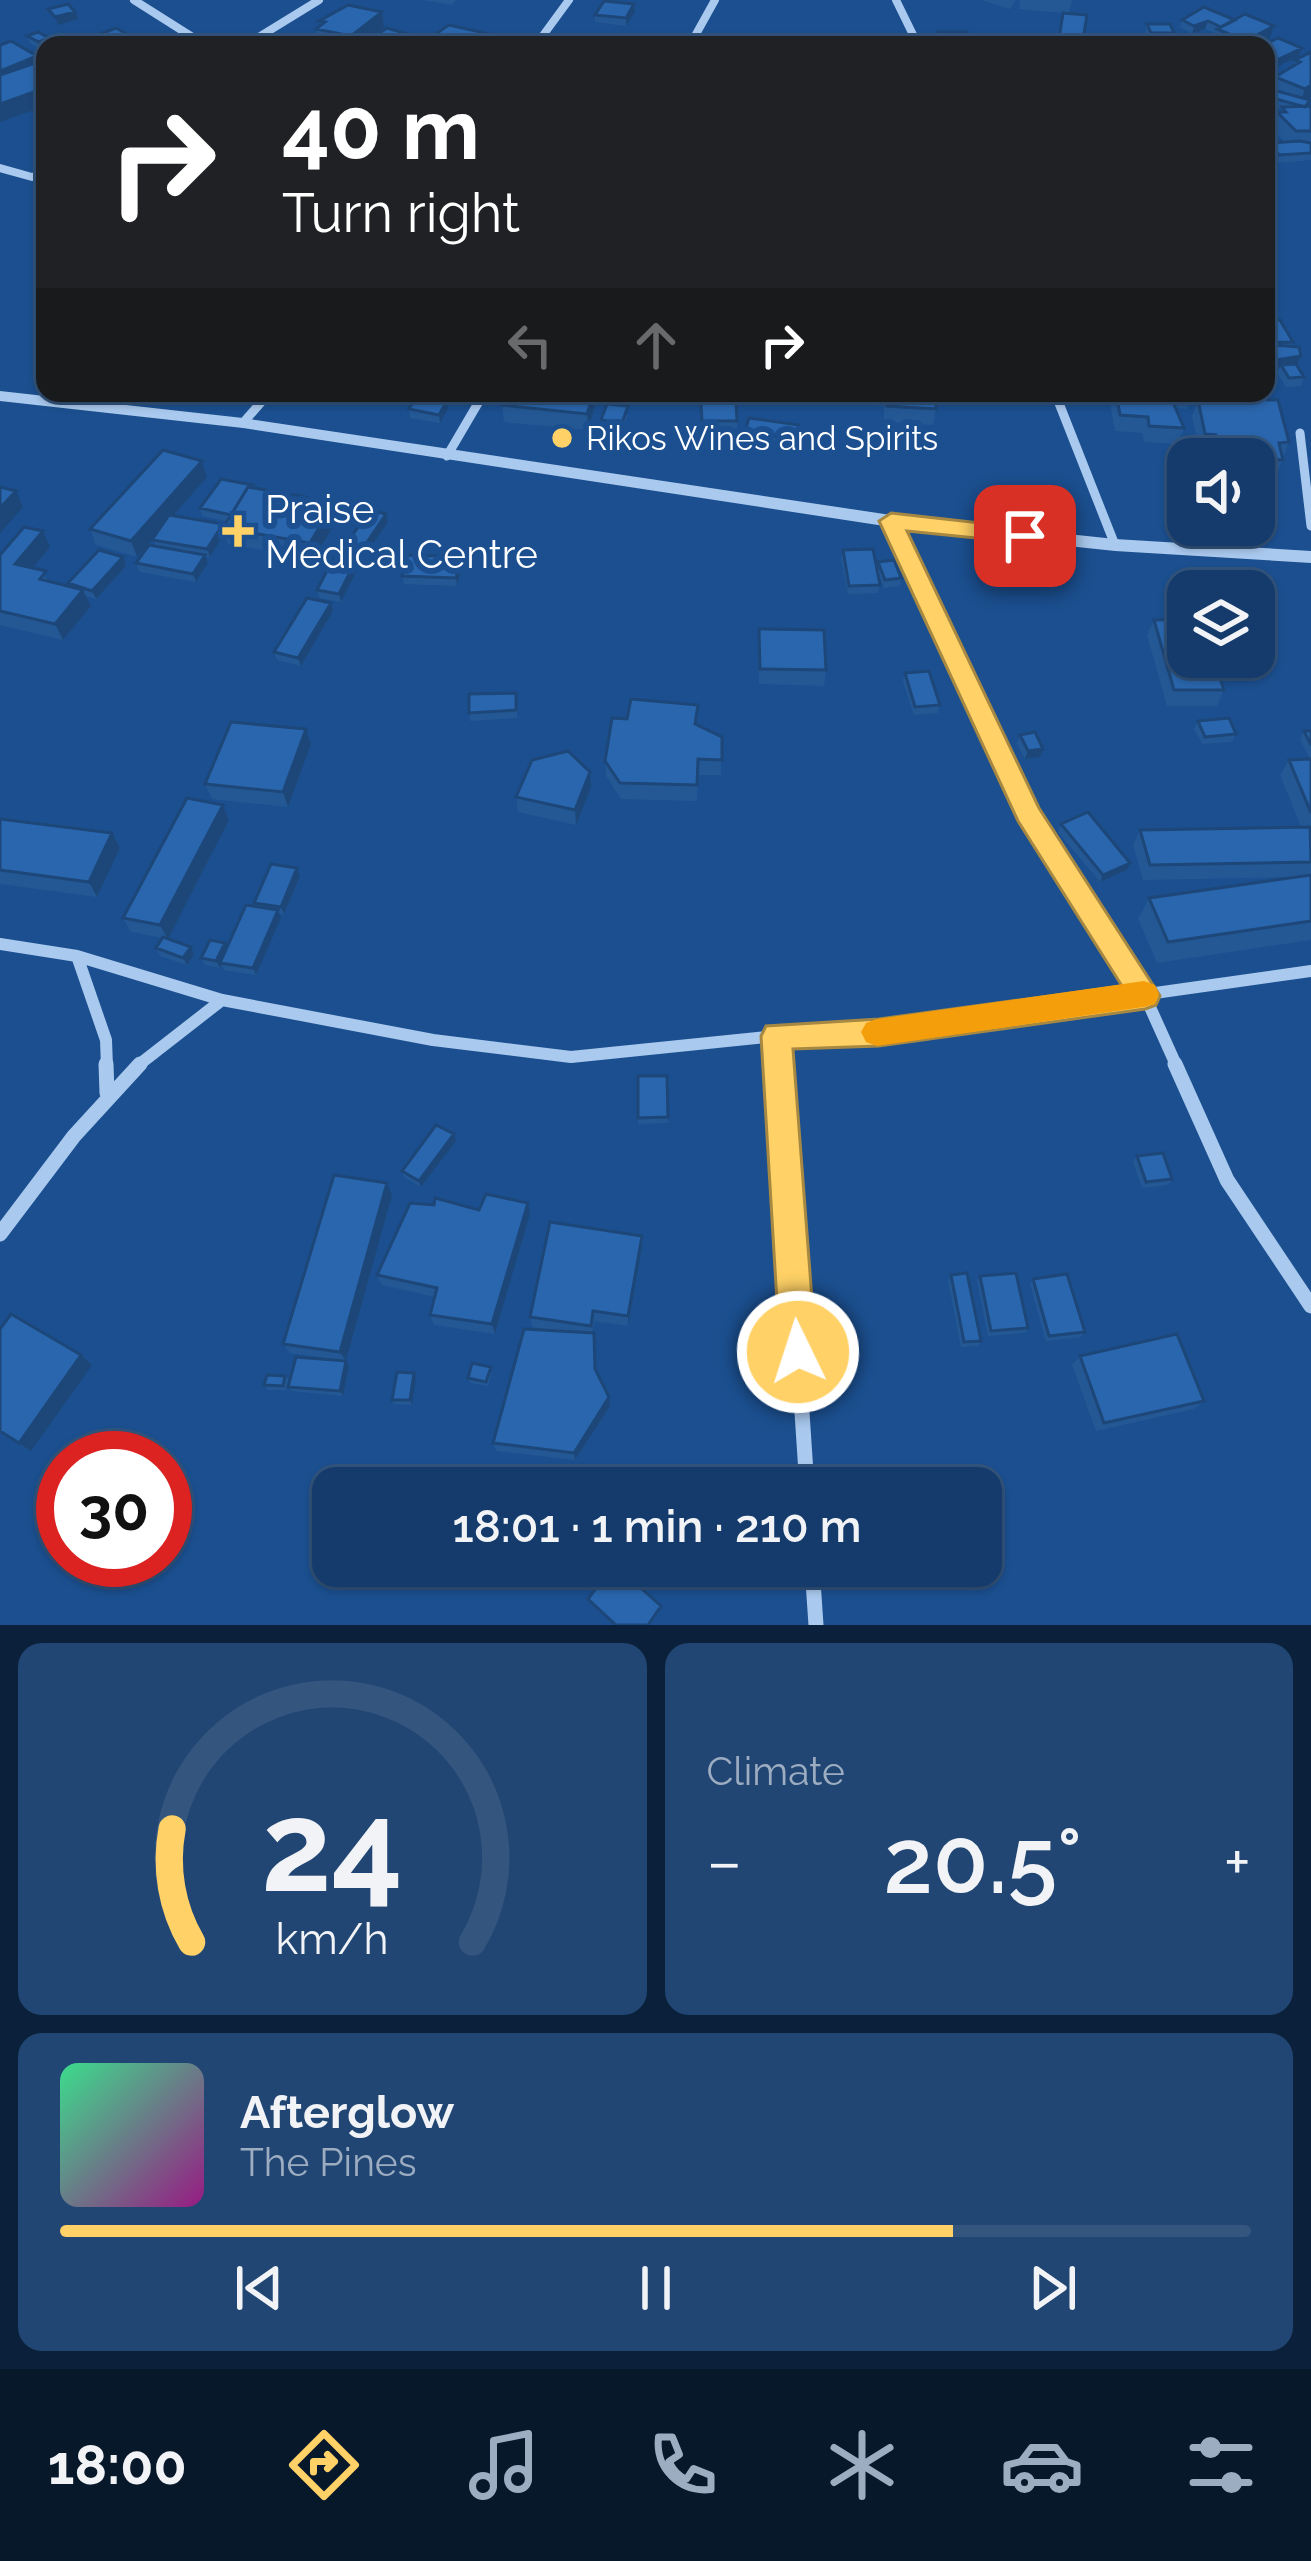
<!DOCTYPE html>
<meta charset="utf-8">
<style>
:root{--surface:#143b6b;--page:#214673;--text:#f1f3f6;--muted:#9dadc1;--line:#33557e;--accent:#ffd166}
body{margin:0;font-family:Raleway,sans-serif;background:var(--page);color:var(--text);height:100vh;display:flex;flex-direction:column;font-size:45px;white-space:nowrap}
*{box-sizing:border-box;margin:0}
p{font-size:39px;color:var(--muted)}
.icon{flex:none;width:66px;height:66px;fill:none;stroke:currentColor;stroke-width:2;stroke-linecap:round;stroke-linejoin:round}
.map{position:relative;height:1625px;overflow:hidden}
.drawer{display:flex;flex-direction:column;gap:18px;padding:18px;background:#0b203b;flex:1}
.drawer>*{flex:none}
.top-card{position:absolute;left:36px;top:36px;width:1239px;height:366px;border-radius:24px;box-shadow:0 3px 9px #0004,0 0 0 3px var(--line);background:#202124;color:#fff;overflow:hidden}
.tools{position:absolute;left:1167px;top:438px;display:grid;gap:24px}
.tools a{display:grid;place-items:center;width:108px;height:108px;border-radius:24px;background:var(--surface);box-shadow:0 3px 9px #0004,0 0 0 3px var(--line);font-size:60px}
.speed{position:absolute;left:36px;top:1431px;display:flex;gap:24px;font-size:60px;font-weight:700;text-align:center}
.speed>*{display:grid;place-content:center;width:156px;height:156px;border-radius:50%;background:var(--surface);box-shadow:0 3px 9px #0004,0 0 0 3px var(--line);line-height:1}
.speed .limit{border:18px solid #d22;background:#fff;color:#111}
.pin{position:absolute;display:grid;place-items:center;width:102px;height:102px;color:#fff;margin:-51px;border-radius:24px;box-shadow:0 6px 18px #0006}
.me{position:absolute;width:132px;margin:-66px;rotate:356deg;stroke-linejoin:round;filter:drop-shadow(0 0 9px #0008)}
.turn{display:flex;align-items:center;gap:42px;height:252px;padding:0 48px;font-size:54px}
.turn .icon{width:156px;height:156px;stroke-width:2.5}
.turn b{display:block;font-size:84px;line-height:102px}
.lanes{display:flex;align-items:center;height:114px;padding:0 48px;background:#0003;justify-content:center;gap:60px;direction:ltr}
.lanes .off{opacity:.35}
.big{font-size:90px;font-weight:600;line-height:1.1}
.drawer .card{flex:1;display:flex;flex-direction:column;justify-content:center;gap:18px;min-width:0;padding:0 42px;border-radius:24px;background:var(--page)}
.drawer .dial{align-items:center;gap:0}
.dial svg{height:312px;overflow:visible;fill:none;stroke:var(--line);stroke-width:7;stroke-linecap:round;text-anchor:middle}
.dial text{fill:var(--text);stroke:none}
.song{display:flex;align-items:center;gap:36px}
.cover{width:144px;height:144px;border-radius:18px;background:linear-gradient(135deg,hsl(150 70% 55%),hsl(310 70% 35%))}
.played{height:12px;border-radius:6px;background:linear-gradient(90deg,var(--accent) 75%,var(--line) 75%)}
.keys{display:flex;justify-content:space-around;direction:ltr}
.heat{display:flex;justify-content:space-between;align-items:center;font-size:66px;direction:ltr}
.drawer .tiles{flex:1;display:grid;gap:18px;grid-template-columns:1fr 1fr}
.card:last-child{grid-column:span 2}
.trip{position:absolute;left:312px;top:1467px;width:690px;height:120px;border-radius:24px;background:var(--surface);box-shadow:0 3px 9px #0004,0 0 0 3px var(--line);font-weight:600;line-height:120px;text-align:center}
.tab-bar{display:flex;height:192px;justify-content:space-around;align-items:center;background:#08182b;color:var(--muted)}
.tab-bar .icon{width:84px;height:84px}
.tab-bar .selected{color:var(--accent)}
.tab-bar b{font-size:54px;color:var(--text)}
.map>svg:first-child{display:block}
</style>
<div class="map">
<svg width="1311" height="1625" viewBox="0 0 1311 1625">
<rect width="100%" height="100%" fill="#1b4f8f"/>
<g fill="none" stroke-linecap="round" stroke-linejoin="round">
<path stroke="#a9c9ee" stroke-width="8" d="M134,0L205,45
M896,0L918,45
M246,45L319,0
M536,45L569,0
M690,45L715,0
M0,168L32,177L45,173"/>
<path stroke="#a9c9ee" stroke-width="9" d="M1055,393L1115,545
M243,423L269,393
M1300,433L1311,526
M447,456L484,393
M891,521L940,626"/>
<path stroke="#a9c9ee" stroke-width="12" d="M939,623L1028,813L1145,996L1177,1067
M0,944L77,956L222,1000L433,1040L571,1057L777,1036L879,1032L1311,971
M77,956L106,1040L107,1067
M777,1036L779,1067
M136,1067L222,1000"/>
<path stroke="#a9c9ee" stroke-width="15" d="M106,1064L107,1093
M779,1064L807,1488
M1175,1064L1227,1180L1311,1306
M0,1234L74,1136L140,1064
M812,1566L816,1625"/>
<path fill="#a9c9ee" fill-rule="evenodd" d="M0,391L243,418L891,515L1115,539L1311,551V563L1115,551L891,527L243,428L0,401Z"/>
</g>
<path fill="#245895" d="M422,0H456L452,5Z
M981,0H1016L1010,9Z
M1020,0H1072L1069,13H1063L1019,9Z
M634,4L635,12L626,26L595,22V15Z
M1204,7L1262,45H1214L1212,44L1215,33L1205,29L1192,34L1180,27L1182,20Z
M382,12L384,27L365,42H412L409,45L319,44L316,29L320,26L319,21Z
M1147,24L1174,33L1172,37L1194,45H1157L1159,41H1149L1145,32Z
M38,32L41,50L30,43L27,36Z
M1266,45L1299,56L1275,68L1266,64Z
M1311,52V97L1308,99V106H1311V160L1276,163L1275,162L1273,166L1266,167V146L1268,148L1270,143L1285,142L1271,128L1277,112H1280L1282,109L1271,106L1266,118V88L1271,89L1275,77L1292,67L1295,60Z
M1266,320L1293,342L1291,347L1296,365L1304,377L1301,386L1286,387L1277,373L1280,367L1272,368L1271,351H1266Z
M850,393H936V409L933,425L884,422V406L850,404Z
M1110,393H1200L1198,399H1190L1188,409L1175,408L1184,428L1178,444L1144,442L1142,433L1115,431L1109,397Z
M1200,393L1267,400L1289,442L1276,477L1254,475V459H1211L1209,451L1199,450L1192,416L1198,400H1200Z
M701,402L737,421V429H702Z
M502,405L595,406L588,430L504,422Z
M409,409H448L440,423L410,418Z
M628,415L622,431L601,428V420Z
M799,425L795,447L745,440V432Z
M202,461L207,477L173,516L224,526L226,521L202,516L200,508L252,488L334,502L338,518L314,559L228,544L224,534L210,557H206L208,563L196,582L140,572L136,563L155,546L154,538L137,557L96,545L90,529Z
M386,514L388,522L356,568L341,602L319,598L317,590L339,560L338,556Z
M50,547L33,568L51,582L69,586L68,583L123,557L126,566L96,599L86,596L91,606L63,640L0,625V555Z
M843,550L880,585L878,593L848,594L841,559Z
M878,562L901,578L900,586L884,588L877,570Z
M462,566L457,586L404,584L402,576Z
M333,611L301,666L277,660L274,652Z
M1154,620L1224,690L1217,706H1167L1147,635Z
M759,629L826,670L824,686L759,684Z
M905,673L940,705L938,713L914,715L903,681Z
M517,701V718L470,721L469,713Z
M1198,721L1236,734L1232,742L1202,744L1194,729Z
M697,725L722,737L721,775H698L697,801L621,799L606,776L605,761Z
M306,729L311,744L288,807L212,799L205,784Z
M1304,731H1311V940L1157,963L1138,919L1149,898L1297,877L1143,880L1133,845L1140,830L1301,827L1280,775L1289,760L1310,759L1300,739Z
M1020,735L1043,749L1040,757L1025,759L1017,743Z
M590,772L591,787L576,825L518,812L516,797Z
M0,819L112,833L120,848L97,897L0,884Z
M229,820L168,939L191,947L194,955L187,965L160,956L156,948L163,938L131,932L123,918Z
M1061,824L1127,870L1100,882L1058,832Z
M297,868L300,876L284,914H279L281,918L256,975L224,970L221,965L220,968L205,965L201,958L227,947L256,907L254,903Z
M638,1076H667L668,1123L638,1124Z
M456,1141L421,1187L404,1177L402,1171Z
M1137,1156L1172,1179L1168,1185L1142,1188L1133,1162Z
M387,1183L392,1195L346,1361L290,1353L283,1344Z
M528,1203L530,1214L495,1334L434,1325L430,1315L435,1297L382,1285L377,1275L479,1210Z
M642,1247L628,1326L594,1321L592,1333L596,1371L609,1397L610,1406L575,1460L496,1451L493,1443L559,1331L532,1327L530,1317Z
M951,1275L981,1341L978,1346L961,1347L948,1280Z
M980,1276L1028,1328L1025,1333L988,1336L977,1281Z
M1033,1279L1085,1332L1081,1337L1046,1341L1030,1284Z
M1080,1356L1204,1401L1194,1409L1096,1431L1072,1365Z
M346,1361L349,1366L343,1396L292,1391L288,1387Z
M492,1372L488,1386L470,1383L468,1378Z
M285,1376L289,1380L287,1390H268L264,1385Z
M416,1378L412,1405L394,1404L392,1400Z"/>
<path fill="#1d4779" d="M634,4L635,12L626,26V18Z
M75,12L78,19L58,25L55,17Z
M382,12L384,27L362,45H352L351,36Z
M1208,21L1205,29L1192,34L1194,26Z
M1274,26L1269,41L1262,45H1245L1246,41Z
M411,35L412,42L409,45H396Z
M49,38L52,45H45V48L41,50L39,42Z
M1302,48L1299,56L1275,68L1277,60Z
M37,56L42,71L0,89V71Z
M1311,85V97L1300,104L1305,89Z
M45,88V106L0,122V104Z
M1301,356L1297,365H1281L1280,367L1272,368L1276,360Z
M594,393L595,406L588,430L587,414Z
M447,401L448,409L440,423L439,415Z
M202,461L207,477L137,557L131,541Z
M16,491L23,507L0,533V508Z
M334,502L338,518L314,559L310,543Z
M386,514L388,522L356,568L355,560Z
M223,524L224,534L210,557L207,549Z
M43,531L50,547L23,580L15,564Z
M205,555L208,563L196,582L193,574Z
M123,557L126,566L96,599L92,591Z
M461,557L462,566L457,586L456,578Z
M355,562L357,570L341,602L339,594Z
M83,590L91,606L63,640L55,624Z
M331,603L333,611L301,666L298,658Z
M306,729L311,744L288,807L283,792Z
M1043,749L1040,757L1025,759L1028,751Z
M590,772L591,787L576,825L575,810Z
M223,805L229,820L168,939L160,925Z
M112,833L120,848L97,897L89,882Z
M1130,863L1127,870L1100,882L1103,875Z
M297,868L300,876L284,914L281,907Z
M278,910L281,918L256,975L253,968Z
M225,943L228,950L220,968L216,961Z
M191,947L194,955L187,965L183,958Z
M454,1134L456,1141L421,1187L419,1181Z
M387,1183L392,1195L346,1361L340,1352Z
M528,1203L530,1214L495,1334L492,1324Z
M642,1236V1247L628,1326V1316Z
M81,1355L92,1365L31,1451L19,1443Z
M346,1361L349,1366L343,1396L340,1391Z
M414,1373L416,1378L412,1405L410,1400Z
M609,1397L610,1406L575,1460L574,1453Z"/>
<path fill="#2a66ad" stroke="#1d4779" stroke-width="3" d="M604,1L634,4L626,18L595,15Z
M68,4L75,12L55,17L48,9Z
M348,5L382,12L351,36L316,29L325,22L319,21Z
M1204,7L1235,20L1221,27L1208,21L1194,26L1182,20Z
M1063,13L1087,15L1082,45H1058Z
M1245,14L1274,26L1246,41L1217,29Z
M1147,24H1170L1174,33H1151Z
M449,25L520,41L515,45H438L425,41Z
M116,28L146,45H71Z
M387,28L411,35L396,45H361Z
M38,32L49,38L39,42L27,36Z
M938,32H967L972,45H943Z
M1190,37L1194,45H1163L1159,38Z
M1278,38L1302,48L1277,60L1266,55V45H1263Z
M11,41L37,56L0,71V45Z
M1311,52V85L1305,89L1275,77L1300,62L1295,60Z
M41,61L45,65L43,73L45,88L0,104V75Z
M1266,88L1310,100L1305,107L1269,97L1271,91L1266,90Z
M1266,90L1271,91L1266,98L1273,100L1266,110Z
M1311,106V131H1296L1277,112H1286L1282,107Z
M1300,141L1311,143V153L1279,155L1270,143Z
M1266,146L1276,158L1266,159Z
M1266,320H1280L1293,342L1266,343Z
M1273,345L1299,347L1301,356L1276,360Z
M1296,364L1304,377L1289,378L1281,365Z
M506,393H594L587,414L502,405Z
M887,393H936V409L887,406Z
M1116,393H1169L1184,428L1149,426L1148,417L1120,415Z
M1169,393H1189L1191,401L1171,399Z
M1208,393H1265L1267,400H1278L1289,442L1279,443L1283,460L1220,456L1216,435L1205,434L1198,400L1210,401Z
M416,396L447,401L439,415L409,409Z
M701,402H736L737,421H702Z
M607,404L628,406L622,423L601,420Z
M749,418L799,425L796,439L745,432Z
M163,450L202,461L131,541L90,529Z
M221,479L252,485L248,487L231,515L200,508Z
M0,487L16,491L0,508Z
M248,487L334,502L310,543L223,528Z
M370,510L386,514L355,560L338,556Z
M169,515L223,524L207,549L152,540Z
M24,527L43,531L15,564L46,571L40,579L83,590L55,624L0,611V555Z
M149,545L205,555L193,574L136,563Z
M873,549L880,585L849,586L843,550Z
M99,550L123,557L92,591L68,583Z
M407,555L461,557L456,578L402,576Z
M333,559L355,562L339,594L317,590Z
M894,560L901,578L885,580L878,562Z
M307,598L331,603L298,658L274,652Z
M1188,619V657H1213L1224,690H1174L1154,620Z
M759,629L824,630L826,670L760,669Z
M929,671L940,705L915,707L905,673Z
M516,693V710L469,713V694Z
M631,699L698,705L695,724L722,737V760L698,759L697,785L620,783L605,761L612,718L627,719Z
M1229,718L1236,734L1205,737L1198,721Z
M231,722L306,729L283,792L205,784Z
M1304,731H1311V745Z
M1035,732L1043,749L1028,751L1020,735Z
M568,751L590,772L575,810L516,797L532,760Z
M1311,759V813L1289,760Z
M187,798L223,805L160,925L123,918Z
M1088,812L1130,863L1103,875L1061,824Z
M0,819L112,833L89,882L0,870Z
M1310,827L1311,862L1150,865L1140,830Z
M271,864L297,868L281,907L254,903Z
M1311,875V921L1168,942L1149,898Z
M246,905L278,910L253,968L220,963Z
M163,937L191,947L183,958L156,948Z
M210,940L225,943L216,961L201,958Z
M638,1076H667L668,1117L638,1118Z
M436,1125L454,1134L419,1181L402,1171Z
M1163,1153L1172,1179L1146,1182L1137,1156Z
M334,1175L387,1183L340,1352L283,1344Z
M486,1194L528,1203L492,1324L430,1315L437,1288L377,1275L410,1203L434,1205L435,1198L479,1210Z
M550,1222L642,1236L628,1316L593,1311L591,1326L530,1317Z
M967,1273L981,1341L964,1342L951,1275Z
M1016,1273L1028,1328L991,1331L980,1276Z
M1067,1274L1085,1332L1049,1336L1033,1279Z
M11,1314L81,1355L19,1443L0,1431V1329Z
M524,1329L594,1333L595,1369L609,1397L574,1453L493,1443Z
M1177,1334L1204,1401L1104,1423L1080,1356Z
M296,1357L346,1361L340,1391L288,1387Z
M472,1363L491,1367L486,1382L468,1378Z
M397,1372L414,1373L410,1400H392Z
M267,1375L285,1376L283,1386L264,1385Z
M612,1566H616L661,1606L648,1625H616L588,1599Z"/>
<path fill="#ffd166" stroke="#a68842" stroke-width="3" d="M891,513L1025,528L1037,536L1025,543L907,531L1039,808L1160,996L1156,1005L1145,1009L879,1046L793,1049L816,1352L810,1365L798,1370L786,1365L780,1352L761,1036L766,1026L879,1019L1122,986L1018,821L879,521Z"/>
<path fill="#f59e0b" d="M1144,981L1155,985L1159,994L1155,1004L1144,1007L877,1046L866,1042L861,1032L866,1023L877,1019Z"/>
<g fill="#ffd166" stroke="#1b4f8f" stroke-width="4.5">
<circle cx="562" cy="438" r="12"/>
<path d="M232 513h12v12h12v12h-12v12h-12v-12h-12v-12h12z"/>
</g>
<g text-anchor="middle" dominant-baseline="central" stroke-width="12" stroke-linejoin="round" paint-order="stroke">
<g font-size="33" fill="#fff" stroke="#1b4f8f" text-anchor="start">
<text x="586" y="438">Rikos Wines and Spirits</text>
</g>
<g font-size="39" fill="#fff" stroke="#1b4f8f" text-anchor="start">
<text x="265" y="509">Praise<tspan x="265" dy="45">Medical Centre</tspan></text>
</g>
</g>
</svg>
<div class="tools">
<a><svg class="icon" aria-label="sound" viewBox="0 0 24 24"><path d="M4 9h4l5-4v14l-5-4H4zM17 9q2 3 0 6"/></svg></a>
<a><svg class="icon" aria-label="layers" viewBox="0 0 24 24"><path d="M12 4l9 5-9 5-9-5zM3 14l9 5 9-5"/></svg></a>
</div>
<div class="speed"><div class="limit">30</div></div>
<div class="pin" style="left:1025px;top:536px;background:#d93025"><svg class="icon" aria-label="arrive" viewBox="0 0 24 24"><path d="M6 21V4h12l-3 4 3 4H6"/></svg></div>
<svg class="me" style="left:798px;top:1352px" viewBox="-20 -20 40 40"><circle r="17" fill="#ffd166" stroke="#fff" stroke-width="3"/><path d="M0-11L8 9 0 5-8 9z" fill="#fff"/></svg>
<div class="trip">18:01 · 1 min · 210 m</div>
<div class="top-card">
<div class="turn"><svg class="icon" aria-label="right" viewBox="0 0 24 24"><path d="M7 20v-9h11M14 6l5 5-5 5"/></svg><div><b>40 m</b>Turn right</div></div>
<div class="lanes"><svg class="icon off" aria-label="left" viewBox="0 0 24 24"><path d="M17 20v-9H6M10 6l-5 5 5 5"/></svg><svg class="icon off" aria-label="ahead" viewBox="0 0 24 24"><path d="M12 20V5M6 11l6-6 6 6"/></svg><svg class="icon" aria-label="right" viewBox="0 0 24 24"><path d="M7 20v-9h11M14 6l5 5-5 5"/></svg></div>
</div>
</div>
<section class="drawer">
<div class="tiles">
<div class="card dial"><svg viewBox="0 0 100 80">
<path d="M14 69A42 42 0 1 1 86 69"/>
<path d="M14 69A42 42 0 0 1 9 40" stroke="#ffd166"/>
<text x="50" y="56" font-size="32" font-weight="700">24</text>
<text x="50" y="72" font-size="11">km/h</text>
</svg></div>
<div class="card"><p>Climate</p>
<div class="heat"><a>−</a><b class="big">20.5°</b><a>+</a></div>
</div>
<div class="card">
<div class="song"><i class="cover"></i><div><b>Afterglow</b><p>The Pines</p></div></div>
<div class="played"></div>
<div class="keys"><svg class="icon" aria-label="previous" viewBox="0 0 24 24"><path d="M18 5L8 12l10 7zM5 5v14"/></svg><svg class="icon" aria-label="pause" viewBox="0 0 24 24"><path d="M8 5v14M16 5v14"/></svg><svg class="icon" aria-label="next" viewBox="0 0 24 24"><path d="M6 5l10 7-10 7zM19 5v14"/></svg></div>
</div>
</div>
</section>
<nav class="tab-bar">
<b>18:00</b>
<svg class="icon selected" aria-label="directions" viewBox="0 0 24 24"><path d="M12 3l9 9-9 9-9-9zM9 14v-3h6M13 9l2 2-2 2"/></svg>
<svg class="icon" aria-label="music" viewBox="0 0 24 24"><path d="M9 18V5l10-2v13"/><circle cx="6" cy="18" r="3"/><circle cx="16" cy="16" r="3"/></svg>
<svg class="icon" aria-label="phone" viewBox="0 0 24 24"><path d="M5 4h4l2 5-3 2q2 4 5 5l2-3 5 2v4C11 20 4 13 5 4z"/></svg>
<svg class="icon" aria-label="climate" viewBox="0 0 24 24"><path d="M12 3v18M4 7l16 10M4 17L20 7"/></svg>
<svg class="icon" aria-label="car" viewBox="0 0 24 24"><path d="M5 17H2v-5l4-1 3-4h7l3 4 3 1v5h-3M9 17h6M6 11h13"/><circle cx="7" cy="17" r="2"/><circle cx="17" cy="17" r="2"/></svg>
<svg class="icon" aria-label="filters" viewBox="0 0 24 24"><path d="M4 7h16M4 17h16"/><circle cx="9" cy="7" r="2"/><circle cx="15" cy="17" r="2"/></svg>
</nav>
